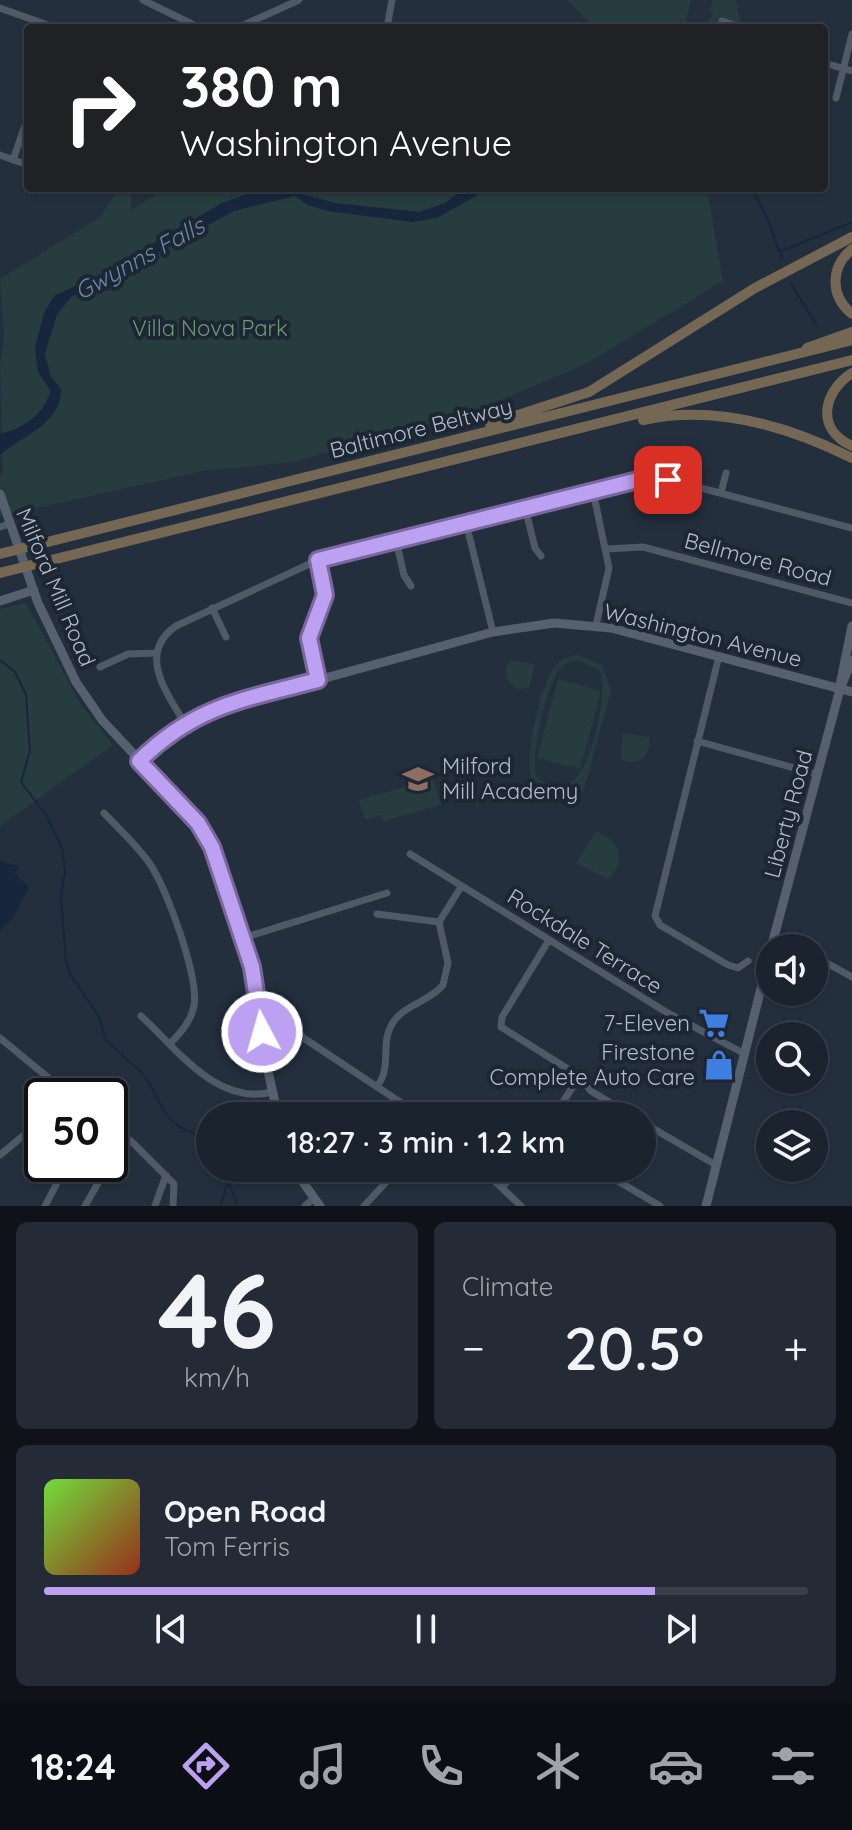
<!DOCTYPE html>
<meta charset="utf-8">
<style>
:root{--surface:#1b232e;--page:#242b36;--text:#f1f3f6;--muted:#a0a4aa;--line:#39404a;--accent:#bca0f2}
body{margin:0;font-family:Quicksand,sans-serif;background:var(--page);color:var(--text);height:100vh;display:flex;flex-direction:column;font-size:30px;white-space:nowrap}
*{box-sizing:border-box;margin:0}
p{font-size:26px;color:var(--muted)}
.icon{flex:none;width:44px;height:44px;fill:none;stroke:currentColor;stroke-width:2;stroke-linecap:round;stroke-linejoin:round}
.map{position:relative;height:1206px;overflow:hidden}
.side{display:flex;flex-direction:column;gap:16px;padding:16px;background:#0f1319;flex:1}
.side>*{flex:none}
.top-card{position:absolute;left:24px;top:24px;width:804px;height:168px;border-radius:8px;box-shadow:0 2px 6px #0004,0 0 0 2px var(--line);background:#202124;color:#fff;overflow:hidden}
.buttons{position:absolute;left:756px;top:934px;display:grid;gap:16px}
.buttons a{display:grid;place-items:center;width:72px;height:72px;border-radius:50%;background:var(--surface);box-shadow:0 2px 6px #0004,0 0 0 2px var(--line);font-size:40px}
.speed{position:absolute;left:24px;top:1078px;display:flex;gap:16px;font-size:40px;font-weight:700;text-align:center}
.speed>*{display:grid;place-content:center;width:104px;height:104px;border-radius:50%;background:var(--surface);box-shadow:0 2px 6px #0004,0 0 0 2px var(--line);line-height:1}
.speed .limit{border:4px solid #111;border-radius:12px;background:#fff;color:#111}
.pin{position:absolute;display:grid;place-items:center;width:68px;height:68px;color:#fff;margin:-34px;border-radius:16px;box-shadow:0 4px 12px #0006}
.me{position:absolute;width:88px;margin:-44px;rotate:354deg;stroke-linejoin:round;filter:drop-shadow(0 0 6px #0008)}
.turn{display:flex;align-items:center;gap:28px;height:168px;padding:0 24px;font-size:36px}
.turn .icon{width:104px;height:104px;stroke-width:2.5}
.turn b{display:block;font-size:56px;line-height:68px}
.big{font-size:60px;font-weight:600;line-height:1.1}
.side .tile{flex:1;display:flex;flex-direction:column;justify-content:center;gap:12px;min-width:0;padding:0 28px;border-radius:12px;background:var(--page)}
.side .dial{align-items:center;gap:0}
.dial b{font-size:104px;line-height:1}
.song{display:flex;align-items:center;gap:24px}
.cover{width:96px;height:96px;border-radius:12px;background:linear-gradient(135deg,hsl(100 70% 55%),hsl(10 70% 35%))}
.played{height:8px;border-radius:4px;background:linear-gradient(90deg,var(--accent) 80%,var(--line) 80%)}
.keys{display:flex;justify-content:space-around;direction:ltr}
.heat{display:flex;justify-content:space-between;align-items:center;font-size:44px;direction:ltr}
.side .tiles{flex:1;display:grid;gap:16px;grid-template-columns:1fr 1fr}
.tile:last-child{grid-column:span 2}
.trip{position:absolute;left:196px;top:1102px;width:460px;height:80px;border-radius:40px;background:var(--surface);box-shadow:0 2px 6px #0004,0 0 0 2px var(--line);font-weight:600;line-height:80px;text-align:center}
.tabs{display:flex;height:128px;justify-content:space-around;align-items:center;background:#0b0e12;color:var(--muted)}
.tabs .icon{width:56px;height:56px}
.tabs .active{color:var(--accent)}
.tabs b{font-size:36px;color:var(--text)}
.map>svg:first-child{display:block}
</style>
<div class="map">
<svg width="852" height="1206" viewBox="0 0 852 1206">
<rect width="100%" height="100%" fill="#242f3e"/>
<path fill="#263c3f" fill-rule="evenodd" d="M567,0H691L686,21L699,27L713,15L710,11L713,0H736L739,18L745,28H595Z
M120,188H132L131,210L168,188H707L723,281L584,365L467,414L292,462L203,471L0,516V477L3,472L0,364L4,339L0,279L100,217Z
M26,603L81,705L113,745L0,826V609Z
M578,655L602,665L611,691L583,792L578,787L553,793L532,779C523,759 541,681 556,665C562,658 569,656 578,655ZM578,660L600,671C610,691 586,827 537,777C529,758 546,691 557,673C562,665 569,662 578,660Z
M510,660L535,664L529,688L517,689L507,681L505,670Z
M558,679L601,691L580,769L537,758Z
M623,733L649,737C652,756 639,767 621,760Z
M433,779L441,805L383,821L381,815L365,820L359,800Z
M596,832C620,837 627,863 608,879L576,863Z"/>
<path fill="#17263c" d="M465,188H490L437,218L413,222L328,211L308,205L295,196L234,211L143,260L108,284L72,296L57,314L45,354L51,377L61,389C62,424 21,436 0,455V434C21,430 48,412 50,390L38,372L35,348L44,313L54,296L101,274L222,203L251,193L283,189L335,203L419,212L445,203Z
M0,861L19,866L15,873L29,888L13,918L0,931Z"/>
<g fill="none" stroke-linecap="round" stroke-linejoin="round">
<path stroke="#17263c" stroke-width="2" d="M751,188L766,215L782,258
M780,252L852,222
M790,282L817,326
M0,660L15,672L26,695L30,751L21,782L47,816L62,848L65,871L61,898L66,961L71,976L100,1018L105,1039L145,1076L167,1116L181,1128L210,1140
M228,1181L238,1206
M221,1206L231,1168"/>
<path stroke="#505966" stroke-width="7" d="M143,0L200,28
M0,8L56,28
M722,21L743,28
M237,28L299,0
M387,28L392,0
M824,63L852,71
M836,98L852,34
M0,155L28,165
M13,160L28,117
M593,491L609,568L596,625
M721,493L726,473
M525,507L535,548L541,556
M466,523L493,632
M0,527L9,524
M396,540L404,575L411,586
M607,549L643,547L852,603
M212,608L226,637
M719,656L655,916L660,925L728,965L738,968L748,961
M100,667L128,654L157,653
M318,680L309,638L325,595L318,560
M184,722C166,692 137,653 176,626L318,560L647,479L678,482L852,528
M697,741L816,774
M104,813C119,829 137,845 150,864C167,889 199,977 194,1006C191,1021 181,1032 171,1043
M410,854L666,1012L745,1054
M377,914L439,922
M243,938L387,893
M774,939L797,948
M549,940L502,1017L501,1027L576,1074L591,1091L632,1116
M814,956L852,977
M257,992L305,1039L421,1116
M141,1016C178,1050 217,1106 272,1092
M0,1038L57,1085L61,1096
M378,1085C392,1066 380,1044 392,1024C403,1005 429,1002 443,985L448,963L439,922L461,887
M554,1116L579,1077
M642,1122L716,1165
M110,1129L131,1141L174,1184L173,1206
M0,1155L42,1120
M110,1161L124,1137
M481,1168L521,1206
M596,1168L660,1206
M503,1187L517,1168
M45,1206L67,1164
M85,1206L109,1164
M155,1206L166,1175
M305,1206L313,1199
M364,1206L399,1168"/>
<path stroke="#56606e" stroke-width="9" d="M0,494L38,603L76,682L102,720L198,823L212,847L255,979L266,1062L278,1116
M0,601L34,590
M840,685L852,626
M139,761L170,732L209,710L493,632L554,623L611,628L852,692
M771,948L840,689L852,660
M293,1168L320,1206
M706,1206L770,953"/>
<path stroke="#746855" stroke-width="10" d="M852,249C830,267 830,296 852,314
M807,348L852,332
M852,373C823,392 815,429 852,446
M643,420C715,404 788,426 852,458
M490,424L589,392L755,288L852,237
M0,554L852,340
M0,573L852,360"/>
</g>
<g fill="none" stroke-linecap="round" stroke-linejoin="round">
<g stroke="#7a689d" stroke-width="20">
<path id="route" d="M262,1032L252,967L212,847L198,823L139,761C196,705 243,700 318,680L309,638L325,595L318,560L638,480H668"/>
</g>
<use href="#route" stroke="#bca0f2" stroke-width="14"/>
</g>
<defs>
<g id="school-bare" transform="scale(2.4)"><path d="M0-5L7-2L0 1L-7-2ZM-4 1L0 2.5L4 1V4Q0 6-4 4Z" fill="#8d6e63" stroke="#1d2633" stroke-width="2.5" paint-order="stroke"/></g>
<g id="supermarket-bare" transform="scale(2.4)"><path d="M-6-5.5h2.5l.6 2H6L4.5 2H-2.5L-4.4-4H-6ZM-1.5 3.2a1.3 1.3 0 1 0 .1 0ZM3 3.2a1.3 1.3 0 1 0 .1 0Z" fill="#3f7fe0" stroke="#1d2633" stroke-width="2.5" paint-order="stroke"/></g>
<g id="shop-bare" transform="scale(2.4)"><path d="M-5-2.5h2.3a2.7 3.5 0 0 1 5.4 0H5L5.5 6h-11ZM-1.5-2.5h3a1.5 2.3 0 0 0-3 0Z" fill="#3f7fe0" stroke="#1d2633" stroke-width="2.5" paint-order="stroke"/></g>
</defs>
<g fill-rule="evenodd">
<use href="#school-bare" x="418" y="779"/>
<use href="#supermarket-bare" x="714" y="1023"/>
<use href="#shop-bare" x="719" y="1065"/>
</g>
<g text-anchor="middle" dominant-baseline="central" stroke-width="8" stroke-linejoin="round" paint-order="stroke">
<g font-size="22" fill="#6b9a76" stroke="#1d2633">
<text x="210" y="328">Villa Nova Park</text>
</g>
<g font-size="22" fill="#b4bcc9" stroke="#1d2633">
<text transform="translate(421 428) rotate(-14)">Baltimore Beltway</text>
<text transform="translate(758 559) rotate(15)">Bellmore Road</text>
<text transform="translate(56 587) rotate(67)">Milford Mill Road</text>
<text transform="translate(703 635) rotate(14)">Washington Avenue</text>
<text transform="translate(788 814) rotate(-75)">Liberty Road</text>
<text transform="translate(585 941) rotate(32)">Rockdale Terrace</text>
</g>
<g font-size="22" fill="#b4bcc9" stroke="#1d2633" text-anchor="end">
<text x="442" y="766" text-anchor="start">Milford<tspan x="442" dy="25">Mill Academy</tspan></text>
<text x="690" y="1023">7-Eleven</text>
<text x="695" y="1052">Firestone<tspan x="695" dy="25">Complete Auto Care</tspan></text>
</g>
<g font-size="24" font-style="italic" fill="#6d86a8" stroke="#1d2633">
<text transform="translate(139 258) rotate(-29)">Gwynns Falls</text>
</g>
</g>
</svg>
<div class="buttons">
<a><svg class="icon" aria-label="sound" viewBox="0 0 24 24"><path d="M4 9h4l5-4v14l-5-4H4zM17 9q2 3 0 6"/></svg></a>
<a><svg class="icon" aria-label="search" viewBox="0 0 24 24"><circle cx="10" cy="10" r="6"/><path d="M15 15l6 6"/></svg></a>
<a><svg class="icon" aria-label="layers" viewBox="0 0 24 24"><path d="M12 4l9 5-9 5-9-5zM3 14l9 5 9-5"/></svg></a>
</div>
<div class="speed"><div class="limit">50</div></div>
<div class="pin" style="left:668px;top:480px;background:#d93025"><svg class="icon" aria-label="arrive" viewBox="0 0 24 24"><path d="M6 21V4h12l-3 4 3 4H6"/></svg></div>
<svg class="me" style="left:262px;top:1032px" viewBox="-20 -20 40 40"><circle r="17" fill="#bca0f2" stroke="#fff" stroke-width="3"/><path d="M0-11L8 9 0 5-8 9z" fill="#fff"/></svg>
<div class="trip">18:27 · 3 min · 1.2 km</div>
<div class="top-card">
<div class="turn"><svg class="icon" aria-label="right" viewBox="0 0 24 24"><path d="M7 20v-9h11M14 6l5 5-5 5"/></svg><div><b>380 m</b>Washington Avenue</div></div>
</div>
</div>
<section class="side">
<div class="tiles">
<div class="tile dial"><b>46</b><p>km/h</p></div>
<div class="tile"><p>Climate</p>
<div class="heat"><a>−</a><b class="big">20.5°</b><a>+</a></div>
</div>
<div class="tile">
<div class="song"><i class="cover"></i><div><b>Open Road</b><p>Tom Ferris</p></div></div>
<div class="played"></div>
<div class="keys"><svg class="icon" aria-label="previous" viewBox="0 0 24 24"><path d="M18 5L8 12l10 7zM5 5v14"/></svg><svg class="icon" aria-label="pause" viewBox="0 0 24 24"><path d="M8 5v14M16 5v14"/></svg><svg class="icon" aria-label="next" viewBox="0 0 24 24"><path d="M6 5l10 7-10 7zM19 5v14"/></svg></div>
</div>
</div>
</section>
<nav class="tabs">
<b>18:24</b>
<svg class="icon active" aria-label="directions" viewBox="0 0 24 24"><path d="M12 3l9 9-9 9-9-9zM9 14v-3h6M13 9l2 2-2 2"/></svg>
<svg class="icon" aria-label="music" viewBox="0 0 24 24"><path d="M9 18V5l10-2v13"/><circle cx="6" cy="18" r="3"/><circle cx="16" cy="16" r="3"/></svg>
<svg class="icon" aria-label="phone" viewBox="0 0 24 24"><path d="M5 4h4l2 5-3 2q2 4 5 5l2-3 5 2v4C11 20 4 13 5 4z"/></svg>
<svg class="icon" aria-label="climate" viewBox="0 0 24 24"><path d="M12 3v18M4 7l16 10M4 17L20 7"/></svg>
<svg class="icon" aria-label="car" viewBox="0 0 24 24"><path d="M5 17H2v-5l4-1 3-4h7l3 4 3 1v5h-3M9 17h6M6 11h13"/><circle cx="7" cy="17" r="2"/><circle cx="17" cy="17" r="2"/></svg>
<svg class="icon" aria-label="filters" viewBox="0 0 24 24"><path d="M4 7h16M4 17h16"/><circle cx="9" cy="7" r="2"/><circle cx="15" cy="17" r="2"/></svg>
</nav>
